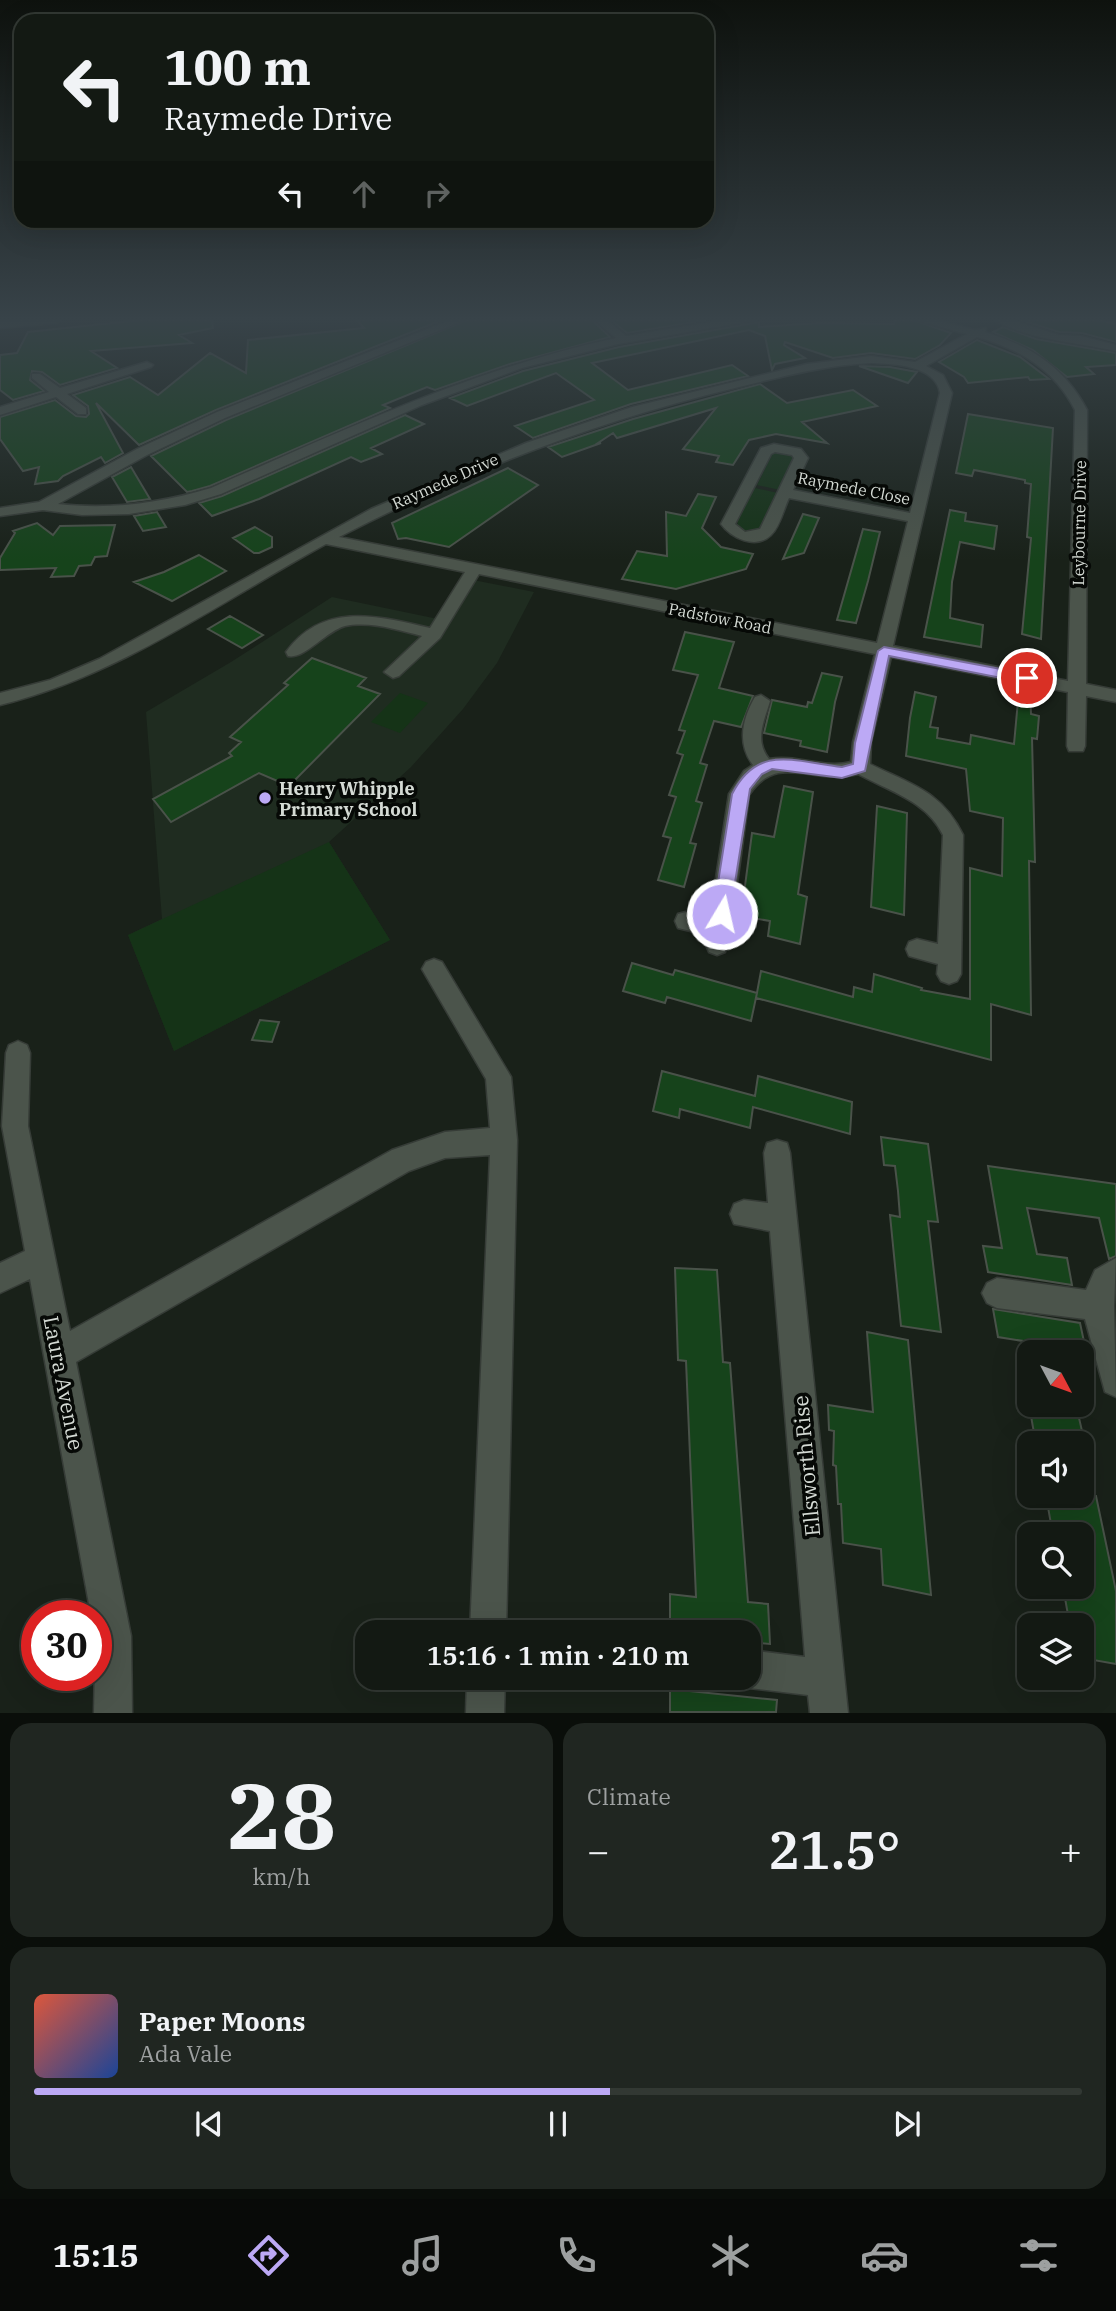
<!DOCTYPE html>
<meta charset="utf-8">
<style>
:root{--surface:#131913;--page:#202621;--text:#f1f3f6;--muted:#9da0a0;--line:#323833;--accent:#bca9f5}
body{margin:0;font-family:"IBM Plex Serif",serif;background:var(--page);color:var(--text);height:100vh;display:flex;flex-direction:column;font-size:26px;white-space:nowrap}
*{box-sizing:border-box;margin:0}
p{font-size:23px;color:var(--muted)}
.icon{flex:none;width:38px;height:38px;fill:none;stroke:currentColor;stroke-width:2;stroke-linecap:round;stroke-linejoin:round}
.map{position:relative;height:1713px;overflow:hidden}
.details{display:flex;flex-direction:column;gap:10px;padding:10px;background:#0a0e0a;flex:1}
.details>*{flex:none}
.banner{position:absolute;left:14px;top:14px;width:700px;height:214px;border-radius:21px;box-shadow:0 7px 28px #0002,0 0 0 2px var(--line);background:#131913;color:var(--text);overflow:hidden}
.needle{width:46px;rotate:131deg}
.fabs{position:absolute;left:1017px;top:1340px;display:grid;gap:14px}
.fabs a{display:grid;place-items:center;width:77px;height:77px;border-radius:14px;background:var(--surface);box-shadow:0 7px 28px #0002,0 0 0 2px var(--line);font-size:35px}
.speed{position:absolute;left:21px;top:1600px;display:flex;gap:14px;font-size:35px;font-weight:700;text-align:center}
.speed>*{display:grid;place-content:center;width:91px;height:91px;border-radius:50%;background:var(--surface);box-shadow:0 7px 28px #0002,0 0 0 2px var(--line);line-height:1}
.speed .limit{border:10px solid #d22;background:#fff;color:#111}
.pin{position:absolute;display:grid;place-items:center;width:60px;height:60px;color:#fff;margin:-30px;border:4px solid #fff;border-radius:50%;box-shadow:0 2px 7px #0007}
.me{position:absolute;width:77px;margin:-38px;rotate:9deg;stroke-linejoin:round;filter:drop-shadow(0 0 5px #0008)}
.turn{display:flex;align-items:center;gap:24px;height:147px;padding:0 35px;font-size:32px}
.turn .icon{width:91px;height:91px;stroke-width:2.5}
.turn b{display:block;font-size:49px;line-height:60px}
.lanes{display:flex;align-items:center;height:66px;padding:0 35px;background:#0003;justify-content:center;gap:35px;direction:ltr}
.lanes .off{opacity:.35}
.big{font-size:52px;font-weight:600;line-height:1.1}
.details .card{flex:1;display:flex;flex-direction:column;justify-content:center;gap:10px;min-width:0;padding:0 24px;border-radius:21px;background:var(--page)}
.details .dial{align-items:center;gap:0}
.dial b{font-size:91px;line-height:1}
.song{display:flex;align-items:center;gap:21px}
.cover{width:84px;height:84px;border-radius:10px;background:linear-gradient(135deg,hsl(10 70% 55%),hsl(220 70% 35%))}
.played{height:7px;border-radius:4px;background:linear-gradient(90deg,var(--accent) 55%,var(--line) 55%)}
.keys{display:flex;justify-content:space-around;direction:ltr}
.heat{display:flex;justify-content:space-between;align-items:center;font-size:38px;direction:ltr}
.details .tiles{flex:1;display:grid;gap:10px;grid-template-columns:1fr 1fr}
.card:last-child{grid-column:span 2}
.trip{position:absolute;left:355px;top:1620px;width:406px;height:70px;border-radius:21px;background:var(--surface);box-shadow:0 7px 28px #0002,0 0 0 2px var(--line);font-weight:600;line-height:70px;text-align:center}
.tabs{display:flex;height:112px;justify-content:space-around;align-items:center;background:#080a08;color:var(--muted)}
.tabs .icon{width:49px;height:49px}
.tabs .selected{color:var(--accent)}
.tabs b{font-size:32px;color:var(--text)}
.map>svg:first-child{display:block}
</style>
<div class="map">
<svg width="1116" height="1713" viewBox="0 0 1116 1713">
<rect width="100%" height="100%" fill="#192119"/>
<path fill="#1f2c20" d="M463,578L534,592L497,663L463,709L411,767L329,842L390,940L174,1051L128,935L162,919L146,712L231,662L332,597L438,619Z"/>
<path fill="#153317" d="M774,451L794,454L795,458L780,490L757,485Z
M755,488L778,493L761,529L745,531L738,526L737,519Z
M400,693L428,703L400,733L371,722Z
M329,842L390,940L174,1051L128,935Z"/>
<path fill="#16431b" stroke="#495249" stroke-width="2" d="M141,320H212L213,328L179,335L192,343L91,351L117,368L60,385L42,372L32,371L30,380L44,391L13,400L0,390V355L17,353L28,332Z
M357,320H442L216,410L139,445L96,403L123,453L105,463L101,457L63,476L58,481L35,484L39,467L23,471L0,439V417L55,400L76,416L86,417L89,414L88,406L73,395L130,377L158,395L210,353L246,373L248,340L364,328Z
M467,320H592L610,337L510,364L435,390L427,387L383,405L390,408L210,486L192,491L187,492L151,456L226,420Z
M611,320H706L627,333Z
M895,320H913L951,333L940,345L915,359L871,353L833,358L785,342L784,345L805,358L775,364L772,370L765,336L749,330L592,363L628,390L732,365L748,376L631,404L533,438L515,426L594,400L556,373L467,406L450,398L523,371L619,347L759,322V327L820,323L894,324Z
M1021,320H1097L1116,324V342L1082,333L1059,332Z
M1003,327L1036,339L1116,353V365L1086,367L1094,374L1067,377L1033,350L993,332Z
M977,340L1020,357L1049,379L1030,380L1028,377L968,383L964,377L939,362Z
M859,366L890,367L917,372L908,383Z
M760,384L787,403L853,390L877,406L802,422L827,443L776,434L749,440L733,465L716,462L719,456L683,449L716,408L617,438L613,433L598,443H601L562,457L548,447L633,419Z
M968,414L1053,428L1041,639L1022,634L1031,538L1027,537L1031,484L1025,483V480L974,470L972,476L956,473Z
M405,415L424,424L371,448L382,454L361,462L351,457L259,499L212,516L199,503L222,496Z
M131,467L150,499L127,502L112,477Z
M508,468L538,485L449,547L406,538L398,539L392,523Z
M698,494L716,497L702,528L721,547L753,554L746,569L676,589L622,579L637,551L667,556L666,512L686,516Z
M950,510L966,513L965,521L997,526L994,549L960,542L952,582L950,618L983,625L981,647L924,637Z
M157,512L166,527L143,531L134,516Z
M803,514L819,518L804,553L783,559Z
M37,523L53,535L60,526L115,525L107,556L95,557L91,565L79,566L74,576L51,577L56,568L0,570V558L15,533L13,531Z
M255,527L272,537V547L259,553H254L233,538Z
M863,529L880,532L868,581L856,623L837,620Z
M199,555L226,571L172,601L134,582L164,572Z
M230,616L263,635L242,648L208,629Z
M685,632L734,642L719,688L753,696L741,727L714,721L700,763L707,765L696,801L702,803L690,843L696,844L684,887L658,880L671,838L663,836L676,797L669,795L683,755L677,753L685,731L679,730L698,675L673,670Z
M312,658L366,678L358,686L380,694L289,786L259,773L171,822L153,799L232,756L229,753L241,742L230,737L288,685L284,683Z
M822,673L842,677L835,702L827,752L800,746L801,741L764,733L772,700L807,707L808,702L812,703Z
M1019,690L1030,691L1031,714L1039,716L1037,739L1032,738L1035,862L1029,861L1031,1015L991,1004V1060L756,998L761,971L853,997L854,987L872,992L874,974L922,988L921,990L970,999V868L1002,876L1003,818L970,811L966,769L906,756L910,718L915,692L936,697L930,727L938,728L937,738L970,744L971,735L1014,744Z
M784,786L813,792L798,894L807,897L800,944L768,936L770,921L741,916L752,833L774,837Z
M877,806L907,813L904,915L871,907Z
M632,963L673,975L675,970L757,993L751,1021L667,997L665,1003L623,991Z
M260,1020L279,1022L272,1042L252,1040Z
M662,1071L755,1096L758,1076L852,1102L850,1134L753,1107L750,1128L680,1109L679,1118L653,1111Z
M881,1137L928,1144L938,1222L928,1221L941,1332L901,1326L890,1215L900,1217L898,1191L895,1166L884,1165Z
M988,1166L1116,1184V1256L1109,1259L1099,1218L1027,1208L1037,1254L1067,1258L1072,1285L988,1272L983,1246L1002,1248Z
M675,1268L717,1270L723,1362L730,1363L748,1602L768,1604L770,1644L749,1642V1633H670V1594L696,1597L686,1361L678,1360Z
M993,1309L1080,1323L1086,1351L998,1337Z
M867,1332L908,1340L931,1595L883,1585L881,1549L843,1543L841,1504H838L836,1466L833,1465L834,1431L829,1430L828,1405L873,1412Z
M1029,1405H1076L1085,1444H1036Z
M1046,1496H1096L1116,1591V1664L1082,1658V1626H1070L1063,1587H1082V1535H1053Z
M670,1689L777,1700L776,1712H670Z"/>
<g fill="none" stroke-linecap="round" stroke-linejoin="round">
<g stroke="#363c37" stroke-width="3">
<path id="minor" d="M18,320H61L56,323L0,328V322Z
M450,320H465L225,418L147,455L58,504C110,510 161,503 211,488C345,430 472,369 616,338L595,320H607L626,336L724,320H757L618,344L522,368L422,405L221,494L185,505L129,514L82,515L43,510L0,516V508L39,502L137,449L217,412Z
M915,320H936L975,330L986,328L985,332C1031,346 1065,368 1087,410L1086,684L1116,690V702L1086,696L1085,746L1083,751H1069L1067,746L1068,692L891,657L871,742L870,764C910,784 942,791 963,835L961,974L957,981L949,984L941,981L937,974L938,964L909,956L906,949L909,942L917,939L938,944L943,835C927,801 889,791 858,774C814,786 778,751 749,795L731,928L725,952L717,955L709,952L706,945L707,935L678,928L675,921L678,914L686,912L710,917L729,794L744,771L753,765C737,744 742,719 755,697L761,695L770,701C764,722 754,740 769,759C797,754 823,769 851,762L853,742L875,654L479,574L440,638L399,676L393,678L384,672L422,636C398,630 370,621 345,626C326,631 304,660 288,656L286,652C323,601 378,616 430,628L465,572L326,544C220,602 119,676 0,705V693L50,680L99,659L371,509L526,443L632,407L807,364L871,356L915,362L967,334ZM977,337C1020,349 1055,370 1075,410L1068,681L893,646L952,393L943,375L926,366ZM871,363C893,364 936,365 940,393L910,513L793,490L808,458L801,449L774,444L761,448L721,524C731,538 756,550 771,535C780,527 784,508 789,498L908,521L877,643L339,537C465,472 596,421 735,388C780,377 825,365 871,363ZM775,452L792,455L794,458L760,529L745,532L735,524L771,454Z
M995,320H1012L1059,335L1081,336L1116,345V351C1081,343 1024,339 995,320Z
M147,362L153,365L151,367L67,394L86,408V414H78L56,397L0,415V407L49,392L32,378V374H40L60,388Z
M434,959L442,962L511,1077L517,1140L506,1633H470L490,1155L445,1158L409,1171L76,1362L131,1636L132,1713H94L96,1615H91L30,1279L0,1293V1263L25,1251L2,1126L6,1053L9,1045L18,1041L27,1045L30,1053L28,1126L70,1331L392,1150L445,1132L490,1128L486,1079L422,969L426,962Z
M777,1140L787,1143L790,1153L848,1713H810L808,1695L749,1688L736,1682L734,1678H749V1650L805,1657L770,1231L734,1224L730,1214L734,1204L744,1200L768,1203L764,1153L767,1143Z
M1116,1258L1114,1306L1116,1397L1105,1392L1085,1319L997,1308L987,1303L982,1293L987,1283L997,1278L1086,1290L1095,1270Z
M467,1678H505L504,1713H466Z"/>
</g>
<use href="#minor" fill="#4b544b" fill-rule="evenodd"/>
</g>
<linearGradient id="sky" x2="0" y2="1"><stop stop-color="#0e120e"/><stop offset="0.57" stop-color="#384349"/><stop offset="1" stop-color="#384349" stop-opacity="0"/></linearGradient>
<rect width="1116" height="560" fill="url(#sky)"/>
<path fill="#bca9f5" stroke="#7a6e9f" stroke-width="2" d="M884,647L1027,674L1033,678L1027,683L889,656L865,771L842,778L772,769L762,774L750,789L730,914L727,919H716L713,914L732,794C758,743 795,762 842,767L853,764L855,743L878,651Z"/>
<circle fill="#bca9f5" stroke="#060906" stroke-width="2.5" cx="265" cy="798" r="7"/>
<g text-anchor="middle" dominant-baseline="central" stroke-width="7" stroke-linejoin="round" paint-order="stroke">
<g font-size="16" fill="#d4dad4" stroke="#060906">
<text transform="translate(445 481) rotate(-24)">Raymede Drive</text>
<text transform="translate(854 488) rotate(11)">Raymede Close</text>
<text transform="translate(1079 523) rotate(-89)">Leybourne Drive</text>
<text transform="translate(720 618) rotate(11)">Padstow Road</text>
</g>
<g font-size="18" font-weight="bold" fill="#d4dad4" stroke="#060906" text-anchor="start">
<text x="279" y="788">Henry Whipple<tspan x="279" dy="21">Primary School</tspan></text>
</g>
<g font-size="21" fill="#d4dad4" stroke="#060906">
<text transform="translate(64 1383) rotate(79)">Laura Avenue</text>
<text transform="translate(806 1466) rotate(-95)">Ellsworth Rise</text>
</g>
</g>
</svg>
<div class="fabs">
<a><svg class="needle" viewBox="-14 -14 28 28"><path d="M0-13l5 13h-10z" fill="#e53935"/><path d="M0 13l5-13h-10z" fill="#9da0a0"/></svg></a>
<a><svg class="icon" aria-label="sound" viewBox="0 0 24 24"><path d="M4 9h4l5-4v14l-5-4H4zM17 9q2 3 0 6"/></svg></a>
<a><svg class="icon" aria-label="search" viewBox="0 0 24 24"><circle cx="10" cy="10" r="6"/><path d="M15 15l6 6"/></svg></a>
<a><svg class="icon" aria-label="layers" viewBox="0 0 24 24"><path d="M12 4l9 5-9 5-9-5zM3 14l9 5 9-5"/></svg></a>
</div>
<div class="speed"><div class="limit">30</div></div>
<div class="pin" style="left:1027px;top:678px;background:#d93025"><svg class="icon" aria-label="arrive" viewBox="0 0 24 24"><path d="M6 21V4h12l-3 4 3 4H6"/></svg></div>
<svg class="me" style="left:722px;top:914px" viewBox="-20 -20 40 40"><circle r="17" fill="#bca9f5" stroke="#fff" stroke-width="3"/><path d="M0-11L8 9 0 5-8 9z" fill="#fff"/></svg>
<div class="trip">15:16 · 1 min · 210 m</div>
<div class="banner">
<div class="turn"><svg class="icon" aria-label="left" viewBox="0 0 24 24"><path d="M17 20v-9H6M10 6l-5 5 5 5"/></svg><div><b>100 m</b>Raymede Drive</div></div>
<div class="lanes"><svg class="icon" aria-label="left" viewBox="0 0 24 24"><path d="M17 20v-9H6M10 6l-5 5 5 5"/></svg><svg class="icon off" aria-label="ahead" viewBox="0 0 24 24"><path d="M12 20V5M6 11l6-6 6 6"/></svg><svg class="icon off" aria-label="right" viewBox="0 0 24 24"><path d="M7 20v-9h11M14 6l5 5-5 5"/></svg></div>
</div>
</div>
<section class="details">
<div class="tiles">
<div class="card dial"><b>28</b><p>km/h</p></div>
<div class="card"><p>Climate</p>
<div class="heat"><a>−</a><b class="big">21.5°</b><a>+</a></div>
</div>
<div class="card">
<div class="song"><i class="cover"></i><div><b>Paper Moons</b><p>Ada Vale</p></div></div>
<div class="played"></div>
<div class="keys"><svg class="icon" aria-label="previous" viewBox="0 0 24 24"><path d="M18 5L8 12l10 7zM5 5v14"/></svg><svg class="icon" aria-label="pause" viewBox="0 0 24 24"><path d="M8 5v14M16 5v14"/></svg><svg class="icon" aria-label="next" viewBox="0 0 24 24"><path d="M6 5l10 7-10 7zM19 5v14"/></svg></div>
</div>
</div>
</section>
<nav class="tabs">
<b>15:15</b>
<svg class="icon selected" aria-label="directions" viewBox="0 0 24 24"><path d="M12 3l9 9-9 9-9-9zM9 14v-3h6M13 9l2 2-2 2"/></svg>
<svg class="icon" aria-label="music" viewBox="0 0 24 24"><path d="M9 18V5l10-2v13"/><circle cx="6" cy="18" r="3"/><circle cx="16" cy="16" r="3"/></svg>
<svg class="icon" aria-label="phone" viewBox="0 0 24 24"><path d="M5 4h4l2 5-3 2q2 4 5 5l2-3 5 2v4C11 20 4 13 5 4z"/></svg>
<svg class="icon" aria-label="climate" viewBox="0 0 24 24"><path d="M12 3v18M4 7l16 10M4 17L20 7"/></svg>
<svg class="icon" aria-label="car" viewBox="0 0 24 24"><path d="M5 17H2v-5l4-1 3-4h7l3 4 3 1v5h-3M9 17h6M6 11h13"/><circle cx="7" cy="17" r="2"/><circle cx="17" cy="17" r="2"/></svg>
<svg class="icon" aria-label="filters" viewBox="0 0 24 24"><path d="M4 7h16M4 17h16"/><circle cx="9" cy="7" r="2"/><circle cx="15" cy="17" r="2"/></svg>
</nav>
